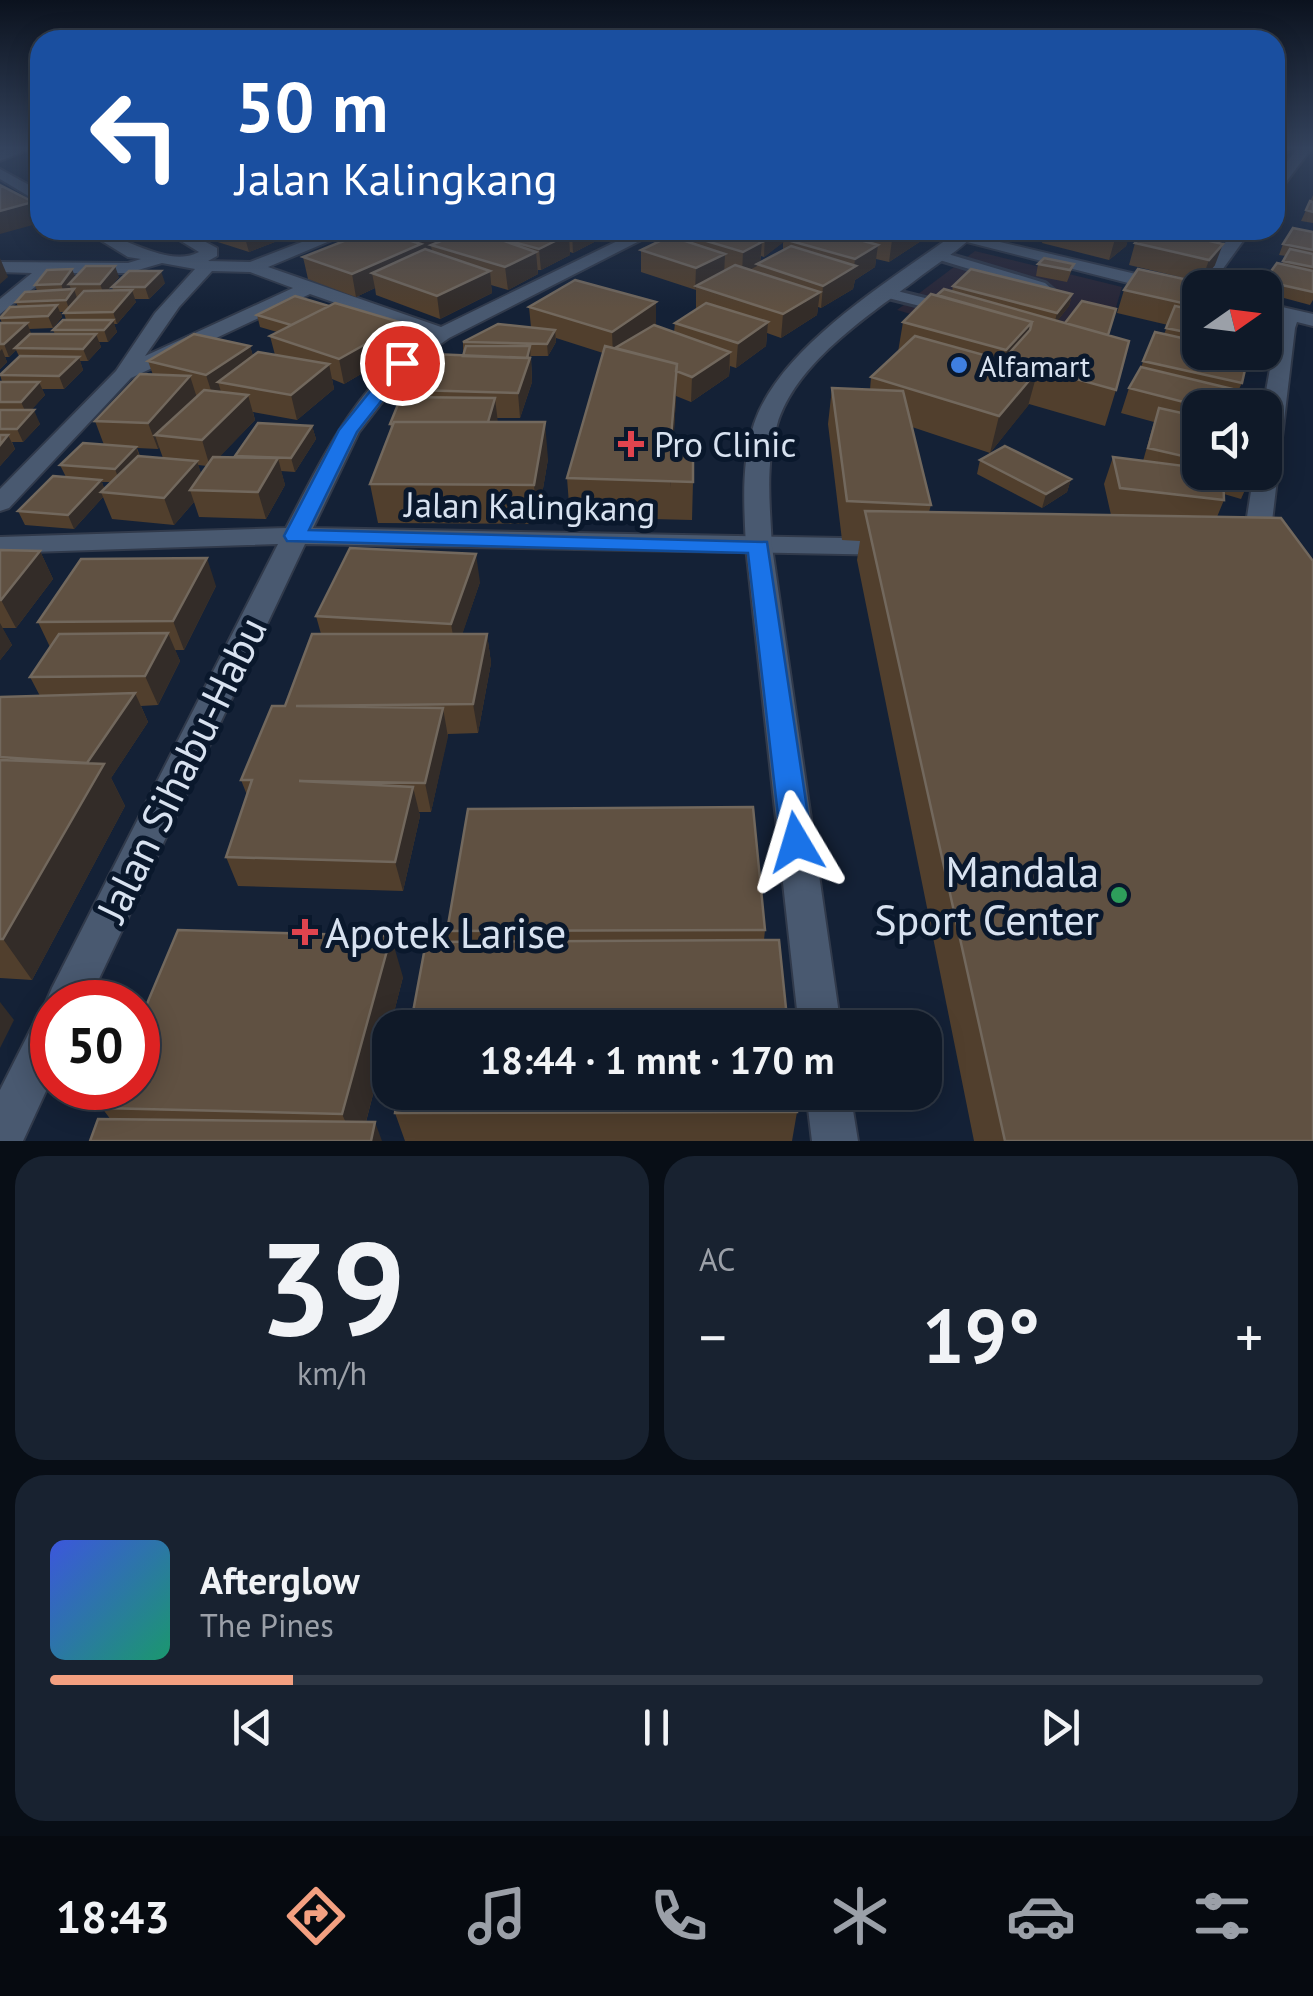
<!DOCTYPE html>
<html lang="id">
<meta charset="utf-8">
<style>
:root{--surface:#0f1928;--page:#182230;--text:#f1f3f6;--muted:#9ba0a8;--line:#2f3845;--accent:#f3a081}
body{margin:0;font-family:"PT Sans",sans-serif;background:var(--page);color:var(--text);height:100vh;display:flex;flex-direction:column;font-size:38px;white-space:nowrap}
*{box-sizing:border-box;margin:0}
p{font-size:32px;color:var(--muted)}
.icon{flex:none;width:55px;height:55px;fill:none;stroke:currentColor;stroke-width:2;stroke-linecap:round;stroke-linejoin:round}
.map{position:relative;height:1141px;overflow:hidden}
.details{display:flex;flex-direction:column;gap:15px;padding:15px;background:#080e16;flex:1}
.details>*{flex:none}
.top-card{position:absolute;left:30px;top:30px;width:1255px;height:210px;border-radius:30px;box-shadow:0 5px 25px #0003,0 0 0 2px var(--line);background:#1a4fa0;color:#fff;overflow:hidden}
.needle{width:65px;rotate:76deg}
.tools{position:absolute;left:1182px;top:270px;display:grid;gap:20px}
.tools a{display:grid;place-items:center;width:100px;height:100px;border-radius:20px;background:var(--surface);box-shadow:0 5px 25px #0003,0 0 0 2px var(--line);font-size:50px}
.speed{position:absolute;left:30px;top:980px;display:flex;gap:20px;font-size:50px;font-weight:700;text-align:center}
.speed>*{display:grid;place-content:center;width:130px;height:130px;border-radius:50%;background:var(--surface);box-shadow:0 5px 25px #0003,0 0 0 2px var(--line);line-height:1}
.speed .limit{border:15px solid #d22;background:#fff;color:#111}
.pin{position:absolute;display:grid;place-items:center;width:85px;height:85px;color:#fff;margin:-42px;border:5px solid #fff;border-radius:50%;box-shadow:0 2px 10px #0007}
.me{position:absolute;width:110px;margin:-55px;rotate:353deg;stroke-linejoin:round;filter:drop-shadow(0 0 8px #0008)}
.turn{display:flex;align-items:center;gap:35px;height:210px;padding:0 40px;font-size:45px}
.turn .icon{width:130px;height:130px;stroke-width:2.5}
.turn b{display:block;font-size:70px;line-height:85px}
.big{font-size:75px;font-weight:700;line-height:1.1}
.details .tile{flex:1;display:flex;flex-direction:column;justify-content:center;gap:15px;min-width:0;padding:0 35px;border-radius:30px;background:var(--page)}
.details .dial{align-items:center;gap:0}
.dial b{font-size:130px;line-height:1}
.song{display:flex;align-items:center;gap:30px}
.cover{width:120px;height:120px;border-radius:15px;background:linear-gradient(135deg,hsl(230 70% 55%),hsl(160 70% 35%))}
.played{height:10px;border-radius:5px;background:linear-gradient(90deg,var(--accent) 20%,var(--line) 20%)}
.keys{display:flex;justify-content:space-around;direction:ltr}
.heat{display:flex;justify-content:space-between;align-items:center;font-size:55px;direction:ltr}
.details .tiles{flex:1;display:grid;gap:15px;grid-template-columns:1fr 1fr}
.tile:last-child{grid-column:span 2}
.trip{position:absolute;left:372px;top:1010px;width:570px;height:100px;border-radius:30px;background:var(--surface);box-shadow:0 5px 25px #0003,0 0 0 2px var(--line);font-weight:700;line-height:100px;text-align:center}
.menu{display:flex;height:160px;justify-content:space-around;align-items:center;background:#060a10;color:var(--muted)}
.menu .icon{width:70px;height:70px}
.menu .active{color:var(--accent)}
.menu b{font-size:45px;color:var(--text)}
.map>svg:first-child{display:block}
</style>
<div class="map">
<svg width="1313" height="1141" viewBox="0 0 1313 1141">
<rect width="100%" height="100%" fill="#142136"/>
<path fill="#282636" d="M975,251L1122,287L1098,369L897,310Z"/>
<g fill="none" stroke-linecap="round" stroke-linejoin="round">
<g stroke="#313a4b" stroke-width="6">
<path id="service" d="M938,251L1045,283L1059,295L1057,301L1044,304L1043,296L1035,289L933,258L931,255Z
M889,289L957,306L960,309L952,314L884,297V291Z"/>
</g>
<g stroke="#313a4b" stroke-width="4">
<path id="minor" d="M8,149H30L0,161V152Z
M1297,149H1311L1280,190L1275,191V177Z
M0,169L40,191V203L0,179Z
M84,230C118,230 166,270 199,252L163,230H183L217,248V256L208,261L250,262L333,230H356L268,267L441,327L640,230H661L449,338L409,367L359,432L313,528L895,539L908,547L895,555L305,544L88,1002H52V1078L23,1141H0V1090L37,1017L50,1012L46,1002L52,988L278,544L0,553V537L286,528C325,453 356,386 427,335L310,294L131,378L9,508L0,511V489L116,371L155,313L195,269L162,263L128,273H53L0,314V299L32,273L0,272V262L128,263L141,259L128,257ZM212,271L250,272L293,288L145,356L179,307Z
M920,230H949L1191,287L1235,230H1251L1209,288H1200V298L1195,300Z
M1265,303L1313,314V326L1297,322L1295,328L1271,530L1280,553L1267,561L1257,559L1245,530L1254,472H1265L1263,408L1279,318L1265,315Z"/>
</g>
<g stroke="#313a4b" stroke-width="4">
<path id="secondary" d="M960,230H979C961,250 934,265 913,282C865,318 795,364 777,425C765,464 770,507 772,547L841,1028H799L746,547C744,506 741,463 754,424C780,345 896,277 960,230Z
M806,1092H850L858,1141H812Z"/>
</g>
<use href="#service" fill="#495970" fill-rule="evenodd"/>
<use href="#minor" fill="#495970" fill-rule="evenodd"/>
<use href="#secondary" fill="#495970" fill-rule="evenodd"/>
</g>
<path fill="#513f2d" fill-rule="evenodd" d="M1313,195V223L1301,221L1306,210Z
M190,230H292L293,235L249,252L199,236L198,231Z
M366,230H616L606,235L602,234V238L573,253L570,252V255L541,270H538V274L508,290L491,285L492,293L440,319L376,295L375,288L356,297L308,279L303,257L367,232Z
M680,230H923L921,241L889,262L876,259L875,267L855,280L853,289L821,308L818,307L817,315L781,338L767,333L766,346L736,368L730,366L729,376L691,402L676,396L673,450L693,482L692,520L570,517L567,478L603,353L556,338V342L548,356H531L532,382L520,418H497V422L548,459L537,524L378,523L370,484L391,429L390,424L416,397L415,390L463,356V342L531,327L529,307L656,326L674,332L675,323L696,309V290L641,272V250L676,238V232ZM783,242V251L760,262L761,256L764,257Z
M1045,230H1131L1126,246L1109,260L1042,243Z
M1148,230H1227L1219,238L1211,236L1209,241L1215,265L1201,282L1129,265L1135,243Z
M1313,232V300L1310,305L1265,293V288H1261L1264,281L1282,264L1286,256L1279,255L1283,244Z
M1038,264H1074L1067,282L1036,276Z
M75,277H119L108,290H113L112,287L165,283L149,299H134L136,302L117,324H114L117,332L108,342H99L101,347L88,361H80L83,370L64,389H42L45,395L31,410L40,424L23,442H12L15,449L0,466V382H2L0,374L19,356L16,350L9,357H5L7,362L0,369V323H2L0,318L18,307L16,302L37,291L35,285ZM60,312H65L64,313L66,320L53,330L55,334H31L29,329L53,328L62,317Z
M953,286L1072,294L1069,306L1057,321L1108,335L1116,390L1105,426L1029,404L990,453L912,427L931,505L929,512L1118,516L1111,515L1104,484L1113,457L1143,461L1154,422L1121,413L1129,388L1141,367L1155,332L1164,334L1168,325L1117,313L1124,290L1200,288V352L1242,383L1238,391L1245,408H1200V472H1253L1241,499L1224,494V500L1217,517L1313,1141H974L857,560L860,541L842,540L828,424L832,388L870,390L871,377L898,352L903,322L937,295L952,291Z
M257,315L407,347L344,384L332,379L334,389L297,420L253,412L255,420L219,457L236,458L235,456L312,426L316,439L295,472L281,471L285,485L266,519L199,517L194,502L174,525L112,519L103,497L74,529L25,525L18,511L66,477L60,465L104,445L95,421L153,375L148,361L250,346L253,356L275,355L270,336L277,332L260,327ZM159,447L163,458L140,456L137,448L158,449ZM198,465L207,466L201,474ZM102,482H111L104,489Z
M980,460L1071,479L1067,492L1042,508L977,474Z
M0,550L40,551L53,579L16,628H2L12,645L0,660Z
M480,582L462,634H487L491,663L478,733L448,734L431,812H419L420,816L403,891L238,886L226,857L247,795L241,780L285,706L321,634L316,616Z
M216,586L184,650H175L180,661L158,705L141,706L148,722L111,778L125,806L32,980L0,978V697L40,696L30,677L50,647L38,622Z
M765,930L764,940L450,942L447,931Z
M403,977L366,1122L111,1120L102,1108Z
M797,1112L792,1141H405L395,1113Z"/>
<path fill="#332c28" d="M33,202L40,223L0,234V211Z
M246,230H292L293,235L249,252L243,231Z
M450,230H460L462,247L431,245L433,259L372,273L375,288L356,297L352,274L419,245V241Z
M575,230H602V238L573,253L572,232Z
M772,230H785L784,242L764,257L765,235Z
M908,230H923L921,241L889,262L892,240Z
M1126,230H1131L1126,246L1109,260L1115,239Z
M569,234L570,255L541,270L539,249Z
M762,242L760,264H757V266L742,274L743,252Z
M1223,244L1215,265L1201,282L1209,260Z
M878,245L875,267L855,280L853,289L821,308L823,286L854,268L855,259Z
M536,252L538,274L508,290L505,267Z
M725,254L724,276L696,286L695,291L696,268Z
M0,258L8,277L0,284Z
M115,266L119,277L104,295L100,284Z
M72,269L77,281L69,284L71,289L65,296L61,284Z
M161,271L165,283L149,299L145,287Z
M490,271L492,293L440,319L437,296Z
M74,289L78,301L70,312L66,300Z
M132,290L136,302L117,324L113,312Z
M820,292L817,315L781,338L783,314Z
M1072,294L1069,306L1054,325L1057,313Z
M656,302V326L613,356L612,332Z
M57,305L62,317L53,328L48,316Z
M113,320L117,332L108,342L104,330Z
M768,322L766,346L736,368L738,343Z
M1032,322L1022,364L1004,359L996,394L1006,350Z
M27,323L32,335L15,348L16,350L9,357L4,344Z
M403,323L407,347L344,384L339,359Z
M555,330L556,342L548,356L547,344Z
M96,334L101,347L88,361L83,349Z
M250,346L257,371L218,382L222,395L214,400L206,375Z
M530,346L532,382L520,418L518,393Z
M2,349L7,362L0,369V351Z
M730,352L729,376L691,402L692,377Z
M79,357L83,370L64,389L59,376Z
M329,364L334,389L297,420L291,395Z
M677,364L676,399L670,488V450Z
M1038,370L1028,406L990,453L999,416Z
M190,376L198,401L155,435L159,447L158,449L148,423Z
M39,382L45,395L27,415L21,402Z
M248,395L255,420L210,467L202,440Z
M495,398L498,423L487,425Z
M34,410L40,424L23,442L17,429Z
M545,422L548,459L537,524L534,485Z
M312,426L316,439L295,472L291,458Z
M8,435L15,449L0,466V445Z
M136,447L141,461L120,483L115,469Z
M278,458L285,485L266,519L258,492Z
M197,461L206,488L190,490L194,502L174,525L164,498Z
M1071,479L1067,492L1042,508L1046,494Z
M101,480L106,492H101L103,497L74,529L68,515Z
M40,551L53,579L16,628L1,600Z
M476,554L480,582L456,653L451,624Z
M207,558L216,586L184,650L173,621Z
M0,623L12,645L0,660Z
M168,633L180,661L158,705L145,676Z
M487,634L491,663L478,733L473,704Z
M135,693L148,722L111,778L125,806L32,980L3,939L86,764Z
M443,708L448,737L431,812L425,783Z
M413,787L420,816L403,891L395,862Z
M391,936L403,977L361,1141H354L342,1114Z
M0,1002L14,1020L0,1048Z
M375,1122L382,1141H371Z"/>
<path fill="#605142" stroke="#72685d" stroke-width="2.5" d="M0,185L33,202L0,211Z
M1310,201L1313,202V212L1306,210Z
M1293,228L1313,232V250L1283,244Z
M372,230H376L421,244L352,274L303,257Z
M390,230H450L419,241Z
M468,230H556L569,234L539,249L481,233L536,252L505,267L431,245Z
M680,230H720L762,242L743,252L676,232Z
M743,230H772L765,235Z
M800,230H824L878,245L855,259L784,239Z
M852,230H908L892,240Z
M1080,230H1126L1115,239Z
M1148,230H1161L1223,244L1209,260L1135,243Z
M1162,230H1210L1213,231L1203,239Z
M670,236L725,254L696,268L641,250Z
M791,246L856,266L823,286L757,264Z
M425,249L490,271L437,296L372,273Z
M1290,249L1313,254V267L1283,261Z
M1044,258L1074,264L1070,270L1038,264Z
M1277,263L1313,271V292L1264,281Z
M735,265L820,292L783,314L696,286Z
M86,266H115L100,284H69Z
M72,269L61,284L35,285L47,270Z
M971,269L1072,294L1057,313L953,286Z
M1138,269L1225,288H1200V307L1124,290Z
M129,271H161L145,287H112Z
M575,280L656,302L612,332L529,307Z
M74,289L66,300L16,302L25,292Z
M944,289L1129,341L1116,390L1004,359L1030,330L1032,322L937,295Z
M132,290L113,312L64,313L84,291Z
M931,294L1032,322L1006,350L903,322Z
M295,296L329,306L291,325L257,315Z
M1082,301L1116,309L1108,335L1065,323Z
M335,303L403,323L339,359L270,336Z
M706,303L768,322L738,343L675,323Z
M57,305L48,316L0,318L10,307Z
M1175,306L1200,311V335L1166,328Z
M63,320H113L104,330H53Z
M0,323H27L4,344H0Z
M498,324L555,330L547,344L463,342Z
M654,325L730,352L692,377L676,371L677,364L615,348Z
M1155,332L1200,342V352H1249L1242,383L1143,361Z
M30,334H96L83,349L15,348Z
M194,334L250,346L206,375L148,361Z
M915,336L1038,370L999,416L871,377Z
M466,346H530L527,358L463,356Z
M605,346L677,364L670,450L693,452V482L567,478Z
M258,352L329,364L291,395L218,382Z
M432,354L530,358L518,393L415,390Z
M20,356L79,357L59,376L0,375Z
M1141,367L1249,393L1245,408H1207L1129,388Z
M140,374L190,376L148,423L95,421Z
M0,382H39L21,402H0Z
M832,388L903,391L931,505L847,501Z
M204,390L248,395L202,440L155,435Z
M401,397L495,398L488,422H394L393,424H390Z
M1159,408L1200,417V460L1148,448Z
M0,410H34L17,429H0Z
M394,422H545L534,485L370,484Z
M258,423L312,426L291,458L235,456Z
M0,435H8L0,445Z
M83,443L136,447L115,469L60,465Z
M1005,446L1071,479L1046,494L980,460Z
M138,456L197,461L164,498L101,492Z
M213,457L278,458L258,492L190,490Z
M1113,457L1200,468V472H1223L1224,500L1120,488Z
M53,476L101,480L68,515L18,511Z
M865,511L1281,518L1313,561V1141H1005Z
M350,548L476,554L451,624L316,616Z
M0,550L40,551L1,600H0Z
M207,558L173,621L38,622L81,559Z
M168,633L145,676L30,677L59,634Z
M312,634H487L473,704L296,706L443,708L425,783L299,781L413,787L395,862L226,857L252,780H241L272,706H285Z
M135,693L87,763L0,757V697Z
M0,760L104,764L3,939H0Z
M753,807L765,930L447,931L468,809Z
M178,930L391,936L342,1114L102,1108L111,1088H138V1025Z
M779,940L788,1028H410L426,942Z
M398,1092H795L797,1112L395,1113Z
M98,1119L375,1122L371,1141H90Z"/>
<linearGradient id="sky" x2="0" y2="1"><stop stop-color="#0b121e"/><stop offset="0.48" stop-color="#34435d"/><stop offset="1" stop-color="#34435d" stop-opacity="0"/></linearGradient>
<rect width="1313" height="309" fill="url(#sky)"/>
<path fill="#1a73e8" stroke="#114b97" stroke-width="2.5" d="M402,358L411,363L357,432L309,530L767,542L812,842L807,851L796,855L786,851L781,842L748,553L287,541L284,536L339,430L396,359Z"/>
<circle fill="#3f7fe0" stroke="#0a182c" stroke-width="4" cx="959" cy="365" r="10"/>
<g fill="#e0444e" stroke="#0a182c" stroke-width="4">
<path d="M626 429h10v10h10v10h-10v10h-10v-10h-10v-10h10z"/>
<path d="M300 917h10v10h10v10h-10v10h-10v-10h-10v-10h10z"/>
</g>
<circle fill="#2e9e5b" stroke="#0a182c" stroke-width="4" cx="1119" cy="895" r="10"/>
<g text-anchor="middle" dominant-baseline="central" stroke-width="10" stroke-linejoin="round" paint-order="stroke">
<g font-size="30" fill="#d8e2f0" stroke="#0a182c" text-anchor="start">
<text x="979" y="365">Alfamart</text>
</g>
<g font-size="35" fill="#d8e2f0" stroke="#0a182c" text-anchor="start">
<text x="654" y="444">Pro Clinic</text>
</g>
<g font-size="35" fill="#d8e2f0" stroke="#0a182c">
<text transform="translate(530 506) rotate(1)">Jalan Kalingkang</text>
</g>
<g font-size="42" fill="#d8e2f0" stroke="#0a182c">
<text transform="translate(181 769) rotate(-64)">Jalan Sihabu-Habu</text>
</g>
<g font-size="42" fill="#d8e2f0" stroke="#0a182c" text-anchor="end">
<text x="1099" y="871">Mandala<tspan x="1099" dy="48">Sport Center</tspan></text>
<text x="325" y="932" text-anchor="start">Apotek Larise</text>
</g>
</g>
</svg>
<div class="tools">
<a><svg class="needle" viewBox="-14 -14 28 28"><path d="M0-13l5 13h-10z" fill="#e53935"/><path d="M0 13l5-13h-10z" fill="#9ba0a8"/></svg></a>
<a><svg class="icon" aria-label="sound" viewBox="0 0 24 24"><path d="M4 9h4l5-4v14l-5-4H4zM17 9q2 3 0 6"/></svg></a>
</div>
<div class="speed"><div class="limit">50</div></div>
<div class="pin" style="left:402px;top:363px;background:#d93025"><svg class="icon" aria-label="arrive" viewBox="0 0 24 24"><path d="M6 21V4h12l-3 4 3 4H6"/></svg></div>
<svg class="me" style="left:796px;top:842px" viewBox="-20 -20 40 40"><path d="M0-17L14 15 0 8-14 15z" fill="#1a73e8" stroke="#fff" stroke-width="4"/></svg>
<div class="trip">18:44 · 1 mnt · 170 m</div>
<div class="top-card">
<div class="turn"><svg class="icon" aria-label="left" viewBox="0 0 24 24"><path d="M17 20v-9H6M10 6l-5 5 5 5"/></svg><div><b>50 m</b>Jalan Kalingkang</div></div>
</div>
</div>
<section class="details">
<div class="tiles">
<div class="tile dial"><b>39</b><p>km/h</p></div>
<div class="tile"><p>AC</p>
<div class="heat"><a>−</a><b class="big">19°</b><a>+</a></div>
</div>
<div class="tile">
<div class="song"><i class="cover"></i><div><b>Afterglow</b><p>The Pines</p></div></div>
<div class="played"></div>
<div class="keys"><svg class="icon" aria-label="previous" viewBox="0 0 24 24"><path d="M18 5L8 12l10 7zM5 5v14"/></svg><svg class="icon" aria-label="pause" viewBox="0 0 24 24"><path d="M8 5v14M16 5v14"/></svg><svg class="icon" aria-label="next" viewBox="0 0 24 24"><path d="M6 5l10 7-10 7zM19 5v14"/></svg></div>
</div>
</div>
</section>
<nav class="menu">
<b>18:43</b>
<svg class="icon active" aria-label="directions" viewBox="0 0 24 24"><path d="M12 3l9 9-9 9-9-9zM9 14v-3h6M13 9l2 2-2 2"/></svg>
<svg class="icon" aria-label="music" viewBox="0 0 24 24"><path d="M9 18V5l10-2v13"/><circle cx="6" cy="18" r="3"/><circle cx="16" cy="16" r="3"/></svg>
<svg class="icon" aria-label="phone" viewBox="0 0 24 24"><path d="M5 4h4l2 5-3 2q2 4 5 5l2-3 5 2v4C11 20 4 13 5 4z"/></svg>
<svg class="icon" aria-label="climate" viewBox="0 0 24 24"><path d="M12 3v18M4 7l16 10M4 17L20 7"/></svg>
<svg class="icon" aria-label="car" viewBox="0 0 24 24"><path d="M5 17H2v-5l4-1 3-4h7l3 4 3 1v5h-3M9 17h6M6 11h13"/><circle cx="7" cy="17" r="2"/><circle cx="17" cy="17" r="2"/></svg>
<svg class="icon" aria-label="filters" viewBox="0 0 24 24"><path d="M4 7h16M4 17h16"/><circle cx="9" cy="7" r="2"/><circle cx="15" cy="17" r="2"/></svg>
</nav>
